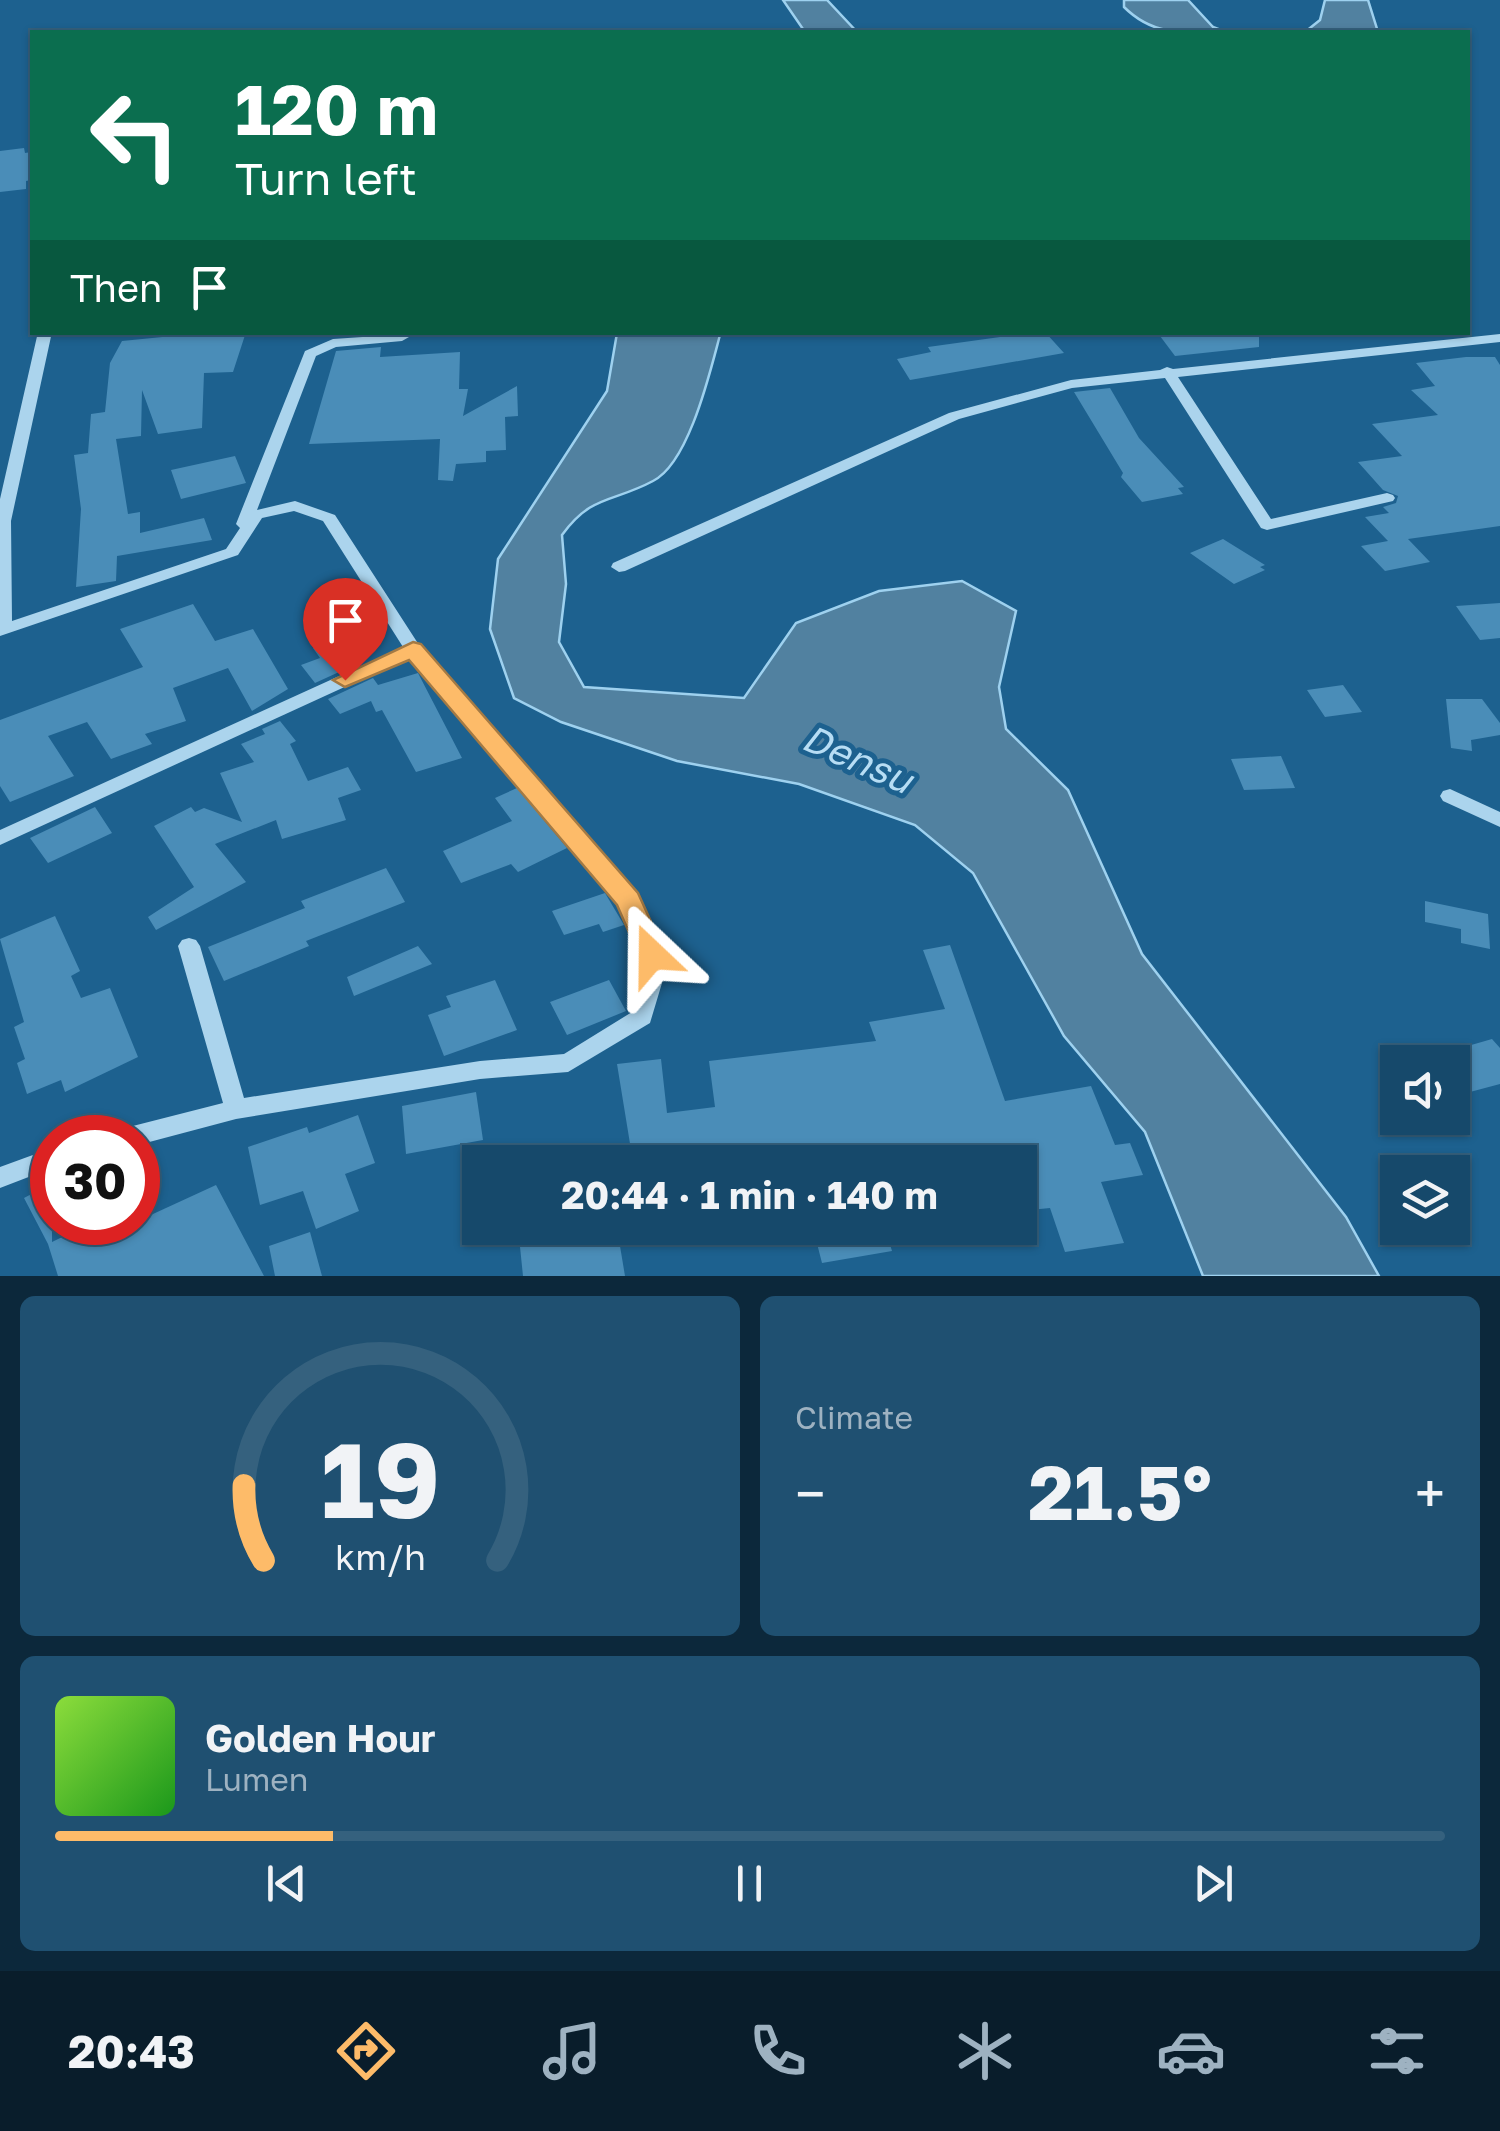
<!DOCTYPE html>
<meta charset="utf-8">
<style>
:root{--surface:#16496b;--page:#1f5071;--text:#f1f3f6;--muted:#9eb2c1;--line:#35617e;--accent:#fdbb69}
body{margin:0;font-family:"Golos Text",sans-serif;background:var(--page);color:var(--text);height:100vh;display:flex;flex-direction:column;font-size:38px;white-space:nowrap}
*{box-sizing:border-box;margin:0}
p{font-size:32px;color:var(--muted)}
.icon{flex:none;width:55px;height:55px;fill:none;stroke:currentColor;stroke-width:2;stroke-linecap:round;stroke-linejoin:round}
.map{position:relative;height:1276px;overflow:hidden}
.details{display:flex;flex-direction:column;gap:20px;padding:20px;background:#0c283b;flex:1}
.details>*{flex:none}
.guide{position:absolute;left:30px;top:30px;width:1440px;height:305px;border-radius:0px;box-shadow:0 2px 8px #0004,0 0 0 2px var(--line);background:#0b6e4f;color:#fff;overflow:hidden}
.controls{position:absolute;left:1380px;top:1045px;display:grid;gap:20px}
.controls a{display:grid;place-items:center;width:90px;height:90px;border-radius:0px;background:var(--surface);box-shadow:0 2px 8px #0004,0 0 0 2px var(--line);font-size:50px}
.speed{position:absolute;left:30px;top:1115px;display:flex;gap:20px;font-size:50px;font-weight:700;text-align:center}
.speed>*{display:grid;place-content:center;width:130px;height:130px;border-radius:50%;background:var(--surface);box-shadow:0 2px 8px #0004,0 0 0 2px var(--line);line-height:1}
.speed .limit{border:15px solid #d22;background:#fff;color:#111}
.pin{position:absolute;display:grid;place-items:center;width:85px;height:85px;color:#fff;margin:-102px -42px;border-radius:50% 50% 50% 0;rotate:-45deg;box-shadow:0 0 10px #0007}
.pin .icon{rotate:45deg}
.me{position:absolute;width:110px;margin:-55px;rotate:337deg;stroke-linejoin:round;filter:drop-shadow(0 0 8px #0008)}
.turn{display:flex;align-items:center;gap:35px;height:210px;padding:0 40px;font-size:45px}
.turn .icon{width:130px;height:130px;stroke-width:2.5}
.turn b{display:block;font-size:70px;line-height:85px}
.then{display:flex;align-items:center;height:95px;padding:0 40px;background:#0003;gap:20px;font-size:38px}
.big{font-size:75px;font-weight:700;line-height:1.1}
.details .card{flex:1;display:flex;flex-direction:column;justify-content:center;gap:15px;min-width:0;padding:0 35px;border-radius:15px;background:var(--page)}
.details .dial{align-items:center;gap:0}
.dial svg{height:260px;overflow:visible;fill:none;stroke:var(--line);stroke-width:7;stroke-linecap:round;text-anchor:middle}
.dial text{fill:var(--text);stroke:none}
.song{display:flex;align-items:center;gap:30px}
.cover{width:120px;height:120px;border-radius:15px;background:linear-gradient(135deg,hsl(90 70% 55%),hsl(120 70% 35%))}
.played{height:10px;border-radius:5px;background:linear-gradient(90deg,var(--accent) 20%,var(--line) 20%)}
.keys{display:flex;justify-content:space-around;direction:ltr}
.heat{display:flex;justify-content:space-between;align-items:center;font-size:55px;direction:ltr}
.details .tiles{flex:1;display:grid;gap:20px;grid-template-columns:1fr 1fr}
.card:last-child{grid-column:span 2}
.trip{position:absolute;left:462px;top:1145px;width:575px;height:100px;border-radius:0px;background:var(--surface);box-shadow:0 2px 8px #0004,0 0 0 2px var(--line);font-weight:700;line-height:100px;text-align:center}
.menu{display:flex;height:160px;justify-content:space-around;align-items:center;background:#091d2b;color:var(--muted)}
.menu .icon{width:70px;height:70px}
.menu .on{color:var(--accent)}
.menu b{font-size:45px;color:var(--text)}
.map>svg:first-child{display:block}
</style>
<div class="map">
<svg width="1500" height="1276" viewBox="0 0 1500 1276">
<rect width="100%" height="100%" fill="#1d618f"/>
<path fill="#5181a0" stroke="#9ed1ef" stroke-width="2.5" d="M783,0H827L857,32H805Z
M1124,0H1188L1213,27L1226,32C1186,33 1154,37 1124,7Z
M1325,0H1368L1378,32H1305L1320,20Z
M617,333L720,335C710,372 689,463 653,481C612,503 592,494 562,535L566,584L559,642L584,687L744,698L796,623L879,591L962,581L1016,611L999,687L1006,729L1068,790L1142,954L1346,1217L1379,1276H1203L1145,1132L1064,1036L973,873L915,825L799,784L677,761L561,722L514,698L490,629L498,559L607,391Z"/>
<path fill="#4a8db8" d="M24,148L25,153L31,152V180L26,181V189L0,192V151Z
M213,332H246L233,372L204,373L202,428L158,434L142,390L141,436L116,439L128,514L140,512V533L204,518L212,540L117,556L116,581L76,587L81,509L74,455L88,453L91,414L105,412L110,363L122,341Z
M1035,332H1045L1064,353L910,380L897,359L931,352L928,347Z
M1157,332H1259V347L1175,356Z
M381,347L380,357L460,352L459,389H468L463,416L517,386L518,416L505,417L506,450L486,451V462L456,464L453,481L438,480L440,439L309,444L336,351Z
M1466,357H1495L1500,365V526L1408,539L1430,562L1385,571L1361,546L1388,541L1365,517L1389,513L1383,507L1396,503L1398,496L1383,490L1358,462L1402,456L1372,424L1438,415L1411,390L1435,386L1416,363Z
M1110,388L1139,438L1184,487L1178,488L1183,494L1142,502L1121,477L1123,473L1074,392Z
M235,456L246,483L181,499L171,470Z
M1223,539L1265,565L1260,567L1265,570L1234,584L1190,553Z
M1500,603V638L1480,640L1456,606Z
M193,604L215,641L253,629L288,689L252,711L228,668L173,688L186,721L145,734L152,744L111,759L87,722L48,736L74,776L10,802L0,786V720L143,667L120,629Z
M342,637L361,662L315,683L301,665L320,658L313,648Z
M418,673L462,758L416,772L382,710L376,712L371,701L340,714L328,699L373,678L378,685Z
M1343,685L1362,712L1325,717L1307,690Z
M1446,699H1482L1500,723V735L1471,740L1472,751L1451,748Z
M280,721L296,741L290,744L308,781L348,767L361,790L338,798L346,820L282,839L276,820L215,844L246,882L156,930L148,917L194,887L154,826L191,807L195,812L204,808L242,822L220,773L254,762L241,744L265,734L262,729Z
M1281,756L1295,788L1244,790L1231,759Z
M517,788L567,848L518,872L511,864L461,883L443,851L512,821L495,798Z
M95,807L112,833L48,863L30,838Z
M386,868L405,902L306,941L309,946L224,981L208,947L305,908L301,901Z
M605,893L624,925L603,932L599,924L564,935L552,911Z
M1425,901L1488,914L1490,949L1461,943V929L1425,922Z
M55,916L80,971L71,976L81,998L110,988L138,1057L65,1092L61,1080L27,1094L17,1063L25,1059L14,1027L24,1022L0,939Z
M950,945L1005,1101L1091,1086L1115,1145L1130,1143L1143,1175L1101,1182L1124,1243L1065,1252L1050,1208L1020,1211V1157L987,1162H971L968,1155L923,1162H633L617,1064L661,1059L667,1113L715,1107L709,1061L876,1041L869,1022L945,1009L923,950Z
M418,946L432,964L354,996L347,977Z
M495,980L517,1030L444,1056L428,1015L451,1007L446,996Z
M609,980L626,1011L567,1035L550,1002Z
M1492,1039L1500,1048V1084L1470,1092L1452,1070V1062L1440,1054Z
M476,1092L483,1140L406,1154L402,1106Z
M358,1115L375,1163L345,1174L359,1211L316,1229L303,1191L260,1205L248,1147L307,1127L309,1133Z
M52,1183V1242L93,1222H113L116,1231L216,1185L264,1276H58L48,1244L24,1198Z
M575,1228H617L625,1276H523L519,1237Z
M813,1228H885L892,1251L822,1263Z
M310,1232L322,1276H275L269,1246Z"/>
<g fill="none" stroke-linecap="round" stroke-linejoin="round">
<path fill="#abd4ed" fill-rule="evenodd" d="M38,332H52L11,521L12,621L226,549L240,528L236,524L305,351L333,339L407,334L409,337L402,341L336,347L316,356L257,510L295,501L335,515L419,645L636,895L663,955L662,983L650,1023L568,1072L480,1079L236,1119L138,1145V1138H113L117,1131L125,1128L223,1103L178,946L182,940L189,938L196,940L200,946L244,1098L480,1061L564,1054L632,1012L640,983L641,955L620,904L410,657L0,845V830L403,647L323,521L294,511L262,518L238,555L0,636V499Z
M1500,334V342L1178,377L1271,519L1387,493L1393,495L1395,498L1393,501L1267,530L1261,528L1165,378L1072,388L959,419L625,571L619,572L611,567L613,563L949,413L1071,380L1160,370L1167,367L1173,369Z
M1450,789L1500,812V827L1443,801L1440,796L1443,791Z
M52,1148V1168L0,1188V1167Z"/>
</g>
<path fill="#fdbb69" stroke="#a47a44" stroke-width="2.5" d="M413,642L421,644L638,893L666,955L662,962H642L617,905L409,660L345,687L333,680Z"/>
<g text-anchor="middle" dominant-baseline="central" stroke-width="10" stroke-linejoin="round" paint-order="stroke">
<g font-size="38" font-style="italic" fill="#b7ddf4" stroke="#1d618f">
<text transform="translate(858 758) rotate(24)">Densu</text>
</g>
</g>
</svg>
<div class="controls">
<a><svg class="icon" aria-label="sound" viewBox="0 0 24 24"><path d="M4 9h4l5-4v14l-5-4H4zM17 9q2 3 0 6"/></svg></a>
<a><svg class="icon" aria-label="layers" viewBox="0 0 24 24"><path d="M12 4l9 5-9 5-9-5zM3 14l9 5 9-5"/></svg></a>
</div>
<div class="speed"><div class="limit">30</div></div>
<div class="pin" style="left:345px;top:680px;background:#d93025"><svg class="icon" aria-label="arrive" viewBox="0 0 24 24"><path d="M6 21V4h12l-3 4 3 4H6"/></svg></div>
<svg class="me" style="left:652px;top:955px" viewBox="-20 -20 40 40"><path d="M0-17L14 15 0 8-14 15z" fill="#fdbb69" stroke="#fff" stroke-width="4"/></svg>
<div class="trip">20:44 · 1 min · 140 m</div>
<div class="guide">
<div class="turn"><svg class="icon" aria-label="left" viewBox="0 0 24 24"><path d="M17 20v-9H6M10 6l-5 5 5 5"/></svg><div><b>120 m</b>Turn left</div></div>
<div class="then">Then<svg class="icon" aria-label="arrive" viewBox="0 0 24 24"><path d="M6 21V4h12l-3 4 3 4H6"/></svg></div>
</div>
</div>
<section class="details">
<div class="tiles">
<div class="card dial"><svg viewBox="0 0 100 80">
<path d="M14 69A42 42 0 1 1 86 69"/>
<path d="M14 69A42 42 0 0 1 8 46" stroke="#fdbb69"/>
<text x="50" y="56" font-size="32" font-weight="700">19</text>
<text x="50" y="72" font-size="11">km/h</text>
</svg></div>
<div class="card"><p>Climate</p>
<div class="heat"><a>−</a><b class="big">21.5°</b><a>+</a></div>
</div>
<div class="card">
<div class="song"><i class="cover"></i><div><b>Golden Hour</b><p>Lumen</p></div></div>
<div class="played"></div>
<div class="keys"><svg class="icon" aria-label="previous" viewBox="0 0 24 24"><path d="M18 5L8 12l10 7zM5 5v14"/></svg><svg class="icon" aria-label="pause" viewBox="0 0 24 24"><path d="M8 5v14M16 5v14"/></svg><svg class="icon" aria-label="next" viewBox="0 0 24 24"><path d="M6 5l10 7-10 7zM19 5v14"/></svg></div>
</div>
</div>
</section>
<nav class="menu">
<b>20:43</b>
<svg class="icon on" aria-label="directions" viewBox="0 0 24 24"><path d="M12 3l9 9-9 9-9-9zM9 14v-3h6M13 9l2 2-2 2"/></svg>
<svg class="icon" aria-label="music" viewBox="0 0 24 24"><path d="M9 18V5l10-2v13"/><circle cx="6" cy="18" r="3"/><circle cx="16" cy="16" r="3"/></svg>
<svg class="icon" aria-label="phone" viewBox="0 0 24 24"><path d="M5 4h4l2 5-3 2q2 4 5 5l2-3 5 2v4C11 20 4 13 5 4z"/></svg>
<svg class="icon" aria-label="climate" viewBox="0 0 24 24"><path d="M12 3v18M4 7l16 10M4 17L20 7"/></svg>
<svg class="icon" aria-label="car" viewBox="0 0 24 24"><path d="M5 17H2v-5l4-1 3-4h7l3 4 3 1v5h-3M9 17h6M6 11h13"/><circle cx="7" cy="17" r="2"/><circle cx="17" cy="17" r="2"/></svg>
<svg class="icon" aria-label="filters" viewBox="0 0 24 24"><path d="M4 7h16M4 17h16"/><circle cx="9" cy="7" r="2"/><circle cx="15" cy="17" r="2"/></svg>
</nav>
